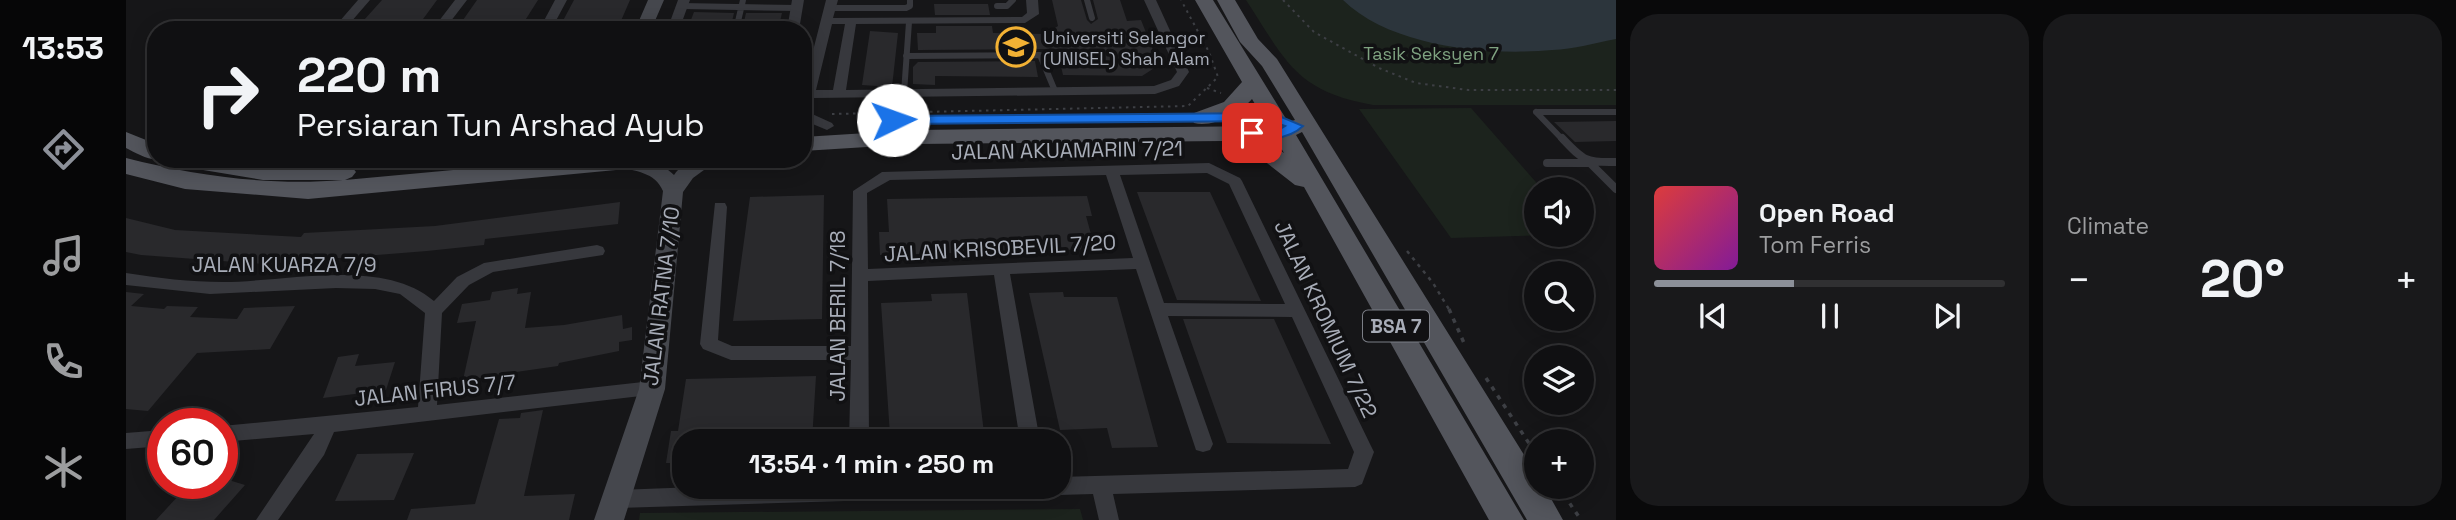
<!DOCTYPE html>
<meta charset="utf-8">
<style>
:root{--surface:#101012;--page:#19191b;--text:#f1f3f6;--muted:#9c9d9f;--line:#303032;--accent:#8c9099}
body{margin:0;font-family:"Space Grotesk",sans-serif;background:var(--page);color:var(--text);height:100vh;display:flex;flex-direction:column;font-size:26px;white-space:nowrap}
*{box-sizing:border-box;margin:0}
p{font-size:23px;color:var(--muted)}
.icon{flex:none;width:38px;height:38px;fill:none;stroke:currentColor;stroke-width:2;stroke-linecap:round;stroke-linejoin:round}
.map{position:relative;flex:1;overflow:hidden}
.panel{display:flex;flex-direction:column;gap:14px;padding:14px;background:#09090a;width:840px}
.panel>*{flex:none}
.guide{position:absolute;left:21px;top:21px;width:665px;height:147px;border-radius:28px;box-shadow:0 4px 18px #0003,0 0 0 2px var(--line);background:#101012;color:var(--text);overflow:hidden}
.controls{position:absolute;left:1398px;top:177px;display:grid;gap:14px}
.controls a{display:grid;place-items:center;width:70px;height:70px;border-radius:50%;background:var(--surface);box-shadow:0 4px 18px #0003,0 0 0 2px var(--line);font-size:35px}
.speed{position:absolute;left:21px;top:408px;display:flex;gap:14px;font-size:35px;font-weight:700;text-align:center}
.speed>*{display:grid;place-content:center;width:91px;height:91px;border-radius:50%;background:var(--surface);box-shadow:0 4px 18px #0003,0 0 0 2px var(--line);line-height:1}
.speed .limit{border:10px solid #d22;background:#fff;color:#111}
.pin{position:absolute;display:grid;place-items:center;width:60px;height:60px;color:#fff;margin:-30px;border-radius:14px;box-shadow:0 4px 10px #0006}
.me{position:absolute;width:77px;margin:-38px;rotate:87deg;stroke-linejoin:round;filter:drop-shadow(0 0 5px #0008)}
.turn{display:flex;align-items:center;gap:24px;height:147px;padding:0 35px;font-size:32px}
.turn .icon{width:91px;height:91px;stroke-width:2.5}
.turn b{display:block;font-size:49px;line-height:60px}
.big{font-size:52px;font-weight:600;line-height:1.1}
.panel .tile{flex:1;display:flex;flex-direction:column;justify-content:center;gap:10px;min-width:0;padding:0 24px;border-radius:28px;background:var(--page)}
.song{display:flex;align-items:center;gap:21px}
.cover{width:84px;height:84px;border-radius:10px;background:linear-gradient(135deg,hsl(0 70% 55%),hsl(290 70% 35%))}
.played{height:7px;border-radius:4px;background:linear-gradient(90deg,var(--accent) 40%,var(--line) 40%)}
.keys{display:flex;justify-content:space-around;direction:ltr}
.heat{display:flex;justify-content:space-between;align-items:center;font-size:38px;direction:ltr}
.panel .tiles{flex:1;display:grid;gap:14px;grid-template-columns:repeat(2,1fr)}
.trip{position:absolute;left:546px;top:429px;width:399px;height:70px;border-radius:28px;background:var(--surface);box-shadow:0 4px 18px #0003,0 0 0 2px var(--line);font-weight:600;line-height:70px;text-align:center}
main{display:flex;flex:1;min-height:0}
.dock{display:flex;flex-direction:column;width:126px;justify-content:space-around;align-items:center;background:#060607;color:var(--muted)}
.dock .icon{width:49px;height:49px}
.dock .selected{color:var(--accent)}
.dock b{font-size:32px;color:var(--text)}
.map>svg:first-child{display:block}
</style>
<main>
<nav class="dock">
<b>13:53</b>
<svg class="icon selected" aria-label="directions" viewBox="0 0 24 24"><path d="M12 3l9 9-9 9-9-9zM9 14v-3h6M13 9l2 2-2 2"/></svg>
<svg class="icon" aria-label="music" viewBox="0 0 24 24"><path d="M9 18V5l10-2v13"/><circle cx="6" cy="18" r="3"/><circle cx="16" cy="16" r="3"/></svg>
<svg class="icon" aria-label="phone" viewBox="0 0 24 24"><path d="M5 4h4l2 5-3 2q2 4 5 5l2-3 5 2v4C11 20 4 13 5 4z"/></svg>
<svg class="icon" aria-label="climate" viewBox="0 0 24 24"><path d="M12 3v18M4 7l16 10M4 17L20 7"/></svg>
</nav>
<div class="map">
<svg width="1490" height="520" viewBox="0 0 1490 520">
<rect width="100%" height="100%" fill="#161618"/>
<path fill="#1c231d" d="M1120,0H1490V105H1247C1169,91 1160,61 1120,0Z
M1345,108L1416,189H1410V234L1426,235L1325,238L1233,109Z
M954,509L957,520H513L514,513Z"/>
<path fill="#2c353c" d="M1217,0H1490V39C1469,43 1448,49 1426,50C1362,56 1265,47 1217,0Z"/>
<path fill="#29292c" d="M256,0H311L289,30H229Z
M351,0H412L393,30H330Z
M448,0H504L491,30H432Z
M926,0H955L961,20L965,24L972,19L967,0H994L1001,21L1015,20L1033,65L1016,76L937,75L931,49L792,50L791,33H810V26H866L867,33L919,34L932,26Z
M808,4H862L864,15H809Z
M568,12L608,13L604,30H561Z
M620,13H656L652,30H616Z
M744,31L772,33L766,87L736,85Z
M909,61L912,77L809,76V85L787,84V67L792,62Z
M1490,121V141L1449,142L1428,122Z
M1011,192H1084L1135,301L1051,300Z
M698,195L696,319L607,321L624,197Z
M961,196L966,216H960L969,249L754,255L753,232H763L761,199Z
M494,202L492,224L359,239L358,245L301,251L138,264L15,255L0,252V218L49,230L175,237L178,233L309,226Z
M392,288L391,294L405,292L399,328L438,325L496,315L497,329L506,327V340L493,342V351L433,363L432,366L390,372L388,381L367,384L369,376L337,380L350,321L331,323L336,304L364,300L366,292Z
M0,292L18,294L5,306L38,309L41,306L72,307L64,317L111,319L118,308L169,306L144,349L71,353L22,411L0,409Z
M937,292L938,297H991L1032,447L986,448L981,428L934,430L903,293Z
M841,293L859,441H818L817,433L764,435L755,303L806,301L805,294Z
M1057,319H1148L1205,444L1101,443Z
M233,354L229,366L269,362L260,390L197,398L212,357Z
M690,376L686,441H558V463H540L545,431H552L560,379Z
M417,410L398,496L449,494L443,520H281L285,509L349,504L373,419L394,418L395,413Z
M288,453L268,500L209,501L231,454Z
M96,478L119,485L88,520H30L64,483H96Z"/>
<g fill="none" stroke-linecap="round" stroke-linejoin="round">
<path stroke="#3d3f44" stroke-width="2" stroke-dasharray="2.5 4.5" stroke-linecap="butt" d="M1157,0L1188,32L1253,68L1290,83L1342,90H1490
M1081,88L1095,93
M706,114L1062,106L1092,77L1083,52L1055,0"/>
<path stroke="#3d3f44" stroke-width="2.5" stroke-dasharray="3.5 5" stroke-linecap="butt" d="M1281,251L1307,283L1324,311"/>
<path stroke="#3d3f44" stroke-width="3.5" stroke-dasharray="4.5 6" stroke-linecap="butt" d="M1323,309L1338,343
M1360,378L1410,454
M1432,486L1455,520"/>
<path stroke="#37383d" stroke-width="6" d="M961,0L966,18
M556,6L670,8
M871,6H881L887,0
M704,8H780L784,6V0
M610,30L617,0
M780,56L914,55L929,91
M778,93L783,22
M1410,112L1437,140
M1410,112H1490"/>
<path stroke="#37383d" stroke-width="8" d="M1436,138C1457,160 1459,163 1490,162
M1421,163H1464L1490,189"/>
<path fill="#37383d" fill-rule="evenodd" d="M232,0H244L218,30H206Z
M329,0H341L318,30H306Z
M429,0H441L425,30H413Z
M552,0H564L553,30H541Z
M666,0H678L673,30H661Z
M700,0H712L707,18L896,17L901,13L900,0H912L913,14L899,23L730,24L720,90L1028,86L1045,80L1051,72L1018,0H1030L1063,72L1053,86L1029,94L688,98L684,113L706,123L708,126L701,130L677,120V90ZM706,24H719L707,90H690Z
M1083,163L1114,178L1116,181L1245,446L1248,452L1236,484L1229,487L987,494L993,520H973L967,494L933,495L926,492L919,495L492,508L485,506L482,499L485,492L492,490L596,486H933V477L1222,469L1228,452L1166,317L1042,316L1087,444L1084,450L1077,452L1070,450L1010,269L884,274L914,441H894L868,275L742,281L743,441H723L725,360H605L577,349L574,344L589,203H599L601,207L592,340L606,346H725L727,191L756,172ZM1081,173L1103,184L1159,304L1038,303L994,175ZM980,175L1007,258L742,269L741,193L764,180Z
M471,245L477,247L479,251L477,255L367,272L343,285L316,313L311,405L526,381L532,384L535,389L532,394L208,432L198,455L152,520H130L188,434L96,442V426L292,407L299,313L274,294L249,289L210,288L84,294L0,285V273C32,278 64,282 97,282C160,282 257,257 308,301L331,277L358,263Z
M37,430V446L0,449V433Z"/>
<path fill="#45474d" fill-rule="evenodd" d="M522,0H538L525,30H509Z
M491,159C512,159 532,159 548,175C560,158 574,159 593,159L567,178L557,192L539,389L498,520H468L513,389L537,191C529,172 509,171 492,167L489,162Z"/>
<path fill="#53555c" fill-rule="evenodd" d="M1069,0H1087L1162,122L1169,120L1136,66L1114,42L1091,0H1109L1132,39L1151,59L1410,474V486H1418L1437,520H1401L1176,132L1170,135L1398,520H1363L1178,187L1169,185L1132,156L1100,145L1097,141L789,144L677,151V137L789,130L1142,126L1126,99C1114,113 1087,128 1068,123L1065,118L1068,113L1098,102L1116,82ZM1132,140H1150L1158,153L1148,146Z
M0,132L30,144V159H34C23,161 10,153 0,148Z
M0,158C71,176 143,186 217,180H137L53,166L45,164L42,159H104L137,164L226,167L230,172L226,177L219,180L446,159H543L540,164L532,166L182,199L59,189L0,174Z"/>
</g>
<path fill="#1a73e8" stroke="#114b97" stroke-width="2" d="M1146,113L1177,126C1165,138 1132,145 1119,133L1121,130L1154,129L1159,126L1145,121L767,124L760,120L767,116Z"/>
<defs>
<g id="university-ring" transform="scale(2.0125)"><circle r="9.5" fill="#111113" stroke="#f2b134" stroke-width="1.5"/><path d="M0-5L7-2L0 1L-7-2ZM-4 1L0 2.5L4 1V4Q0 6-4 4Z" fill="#f2b134"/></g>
</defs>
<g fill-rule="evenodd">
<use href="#university-ring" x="890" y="47"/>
</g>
<g text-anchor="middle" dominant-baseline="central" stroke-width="7" stroke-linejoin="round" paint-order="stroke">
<g font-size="18" fill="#a8adb8" stroke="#111113" text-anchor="start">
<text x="917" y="37">Universiti Selangor<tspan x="917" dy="21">(UNISEL) Shah Alam</tspan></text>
</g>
<g font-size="18" fill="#7fa381" stroke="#111113">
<text x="1305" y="53">Tasik Seksyen 7</text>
</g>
<rect fill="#111113" stroke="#7b7e86" stroke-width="2" x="1237" y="310.5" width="66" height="31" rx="5"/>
<g font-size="19" font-weight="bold" fill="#a8adb8">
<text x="1270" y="326">BSA 7</text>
</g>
<g font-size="21" fill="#a8adb8" stroke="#111113">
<text transform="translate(941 150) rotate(-1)">JALAN AKUAMARIN 7/21</text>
<text transform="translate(874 248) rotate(-3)">JALAN KRISOBEVIL 7/20</text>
<text x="158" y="264">JALAN KUARZA 7/9</text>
<text transform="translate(535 296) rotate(-83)">JALAN RATNA 7/10</text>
<text transform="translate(711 316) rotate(-90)">JALAN BERIL 7/18</text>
<text transform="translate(1200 319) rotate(65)">JALAN KROMIUM 7/22</text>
<text transform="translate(309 390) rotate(-6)">JALAN FIRUS 7/7</text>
</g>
</g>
</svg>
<div class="controls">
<a><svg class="icon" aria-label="sound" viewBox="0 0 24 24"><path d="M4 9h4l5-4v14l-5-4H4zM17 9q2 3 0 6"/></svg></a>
<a><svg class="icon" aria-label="search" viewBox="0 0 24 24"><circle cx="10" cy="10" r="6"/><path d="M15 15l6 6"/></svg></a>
<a><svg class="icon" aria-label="layers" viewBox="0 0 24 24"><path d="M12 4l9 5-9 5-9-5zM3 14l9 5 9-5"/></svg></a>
<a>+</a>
</div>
<div class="speed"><div class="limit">60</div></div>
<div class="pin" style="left:1126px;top:133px;background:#d93025"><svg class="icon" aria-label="arrive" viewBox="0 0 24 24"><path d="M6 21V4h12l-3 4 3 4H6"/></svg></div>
<svg class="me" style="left:767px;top:120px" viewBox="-20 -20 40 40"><circle r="19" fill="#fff"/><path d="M0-13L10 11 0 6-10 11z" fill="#1a73e8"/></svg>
<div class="trip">13:54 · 1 min · 250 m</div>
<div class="guide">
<div class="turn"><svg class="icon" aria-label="right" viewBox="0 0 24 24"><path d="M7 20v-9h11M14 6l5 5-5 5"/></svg><div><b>220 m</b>Persiaran Tun Arshad Ayub</div></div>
</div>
</div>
<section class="panel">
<div class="tiles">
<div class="tile">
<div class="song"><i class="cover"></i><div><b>Open Road</b><p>Tom Ferris</p></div></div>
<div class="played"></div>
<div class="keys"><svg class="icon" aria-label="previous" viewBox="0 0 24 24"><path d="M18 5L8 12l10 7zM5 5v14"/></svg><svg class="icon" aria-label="pause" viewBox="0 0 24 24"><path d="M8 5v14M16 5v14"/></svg><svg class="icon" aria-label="next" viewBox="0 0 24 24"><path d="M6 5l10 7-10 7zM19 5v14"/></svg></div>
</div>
<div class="tile"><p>Climate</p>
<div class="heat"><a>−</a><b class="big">20°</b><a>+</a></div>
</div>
</div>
</section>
</main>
